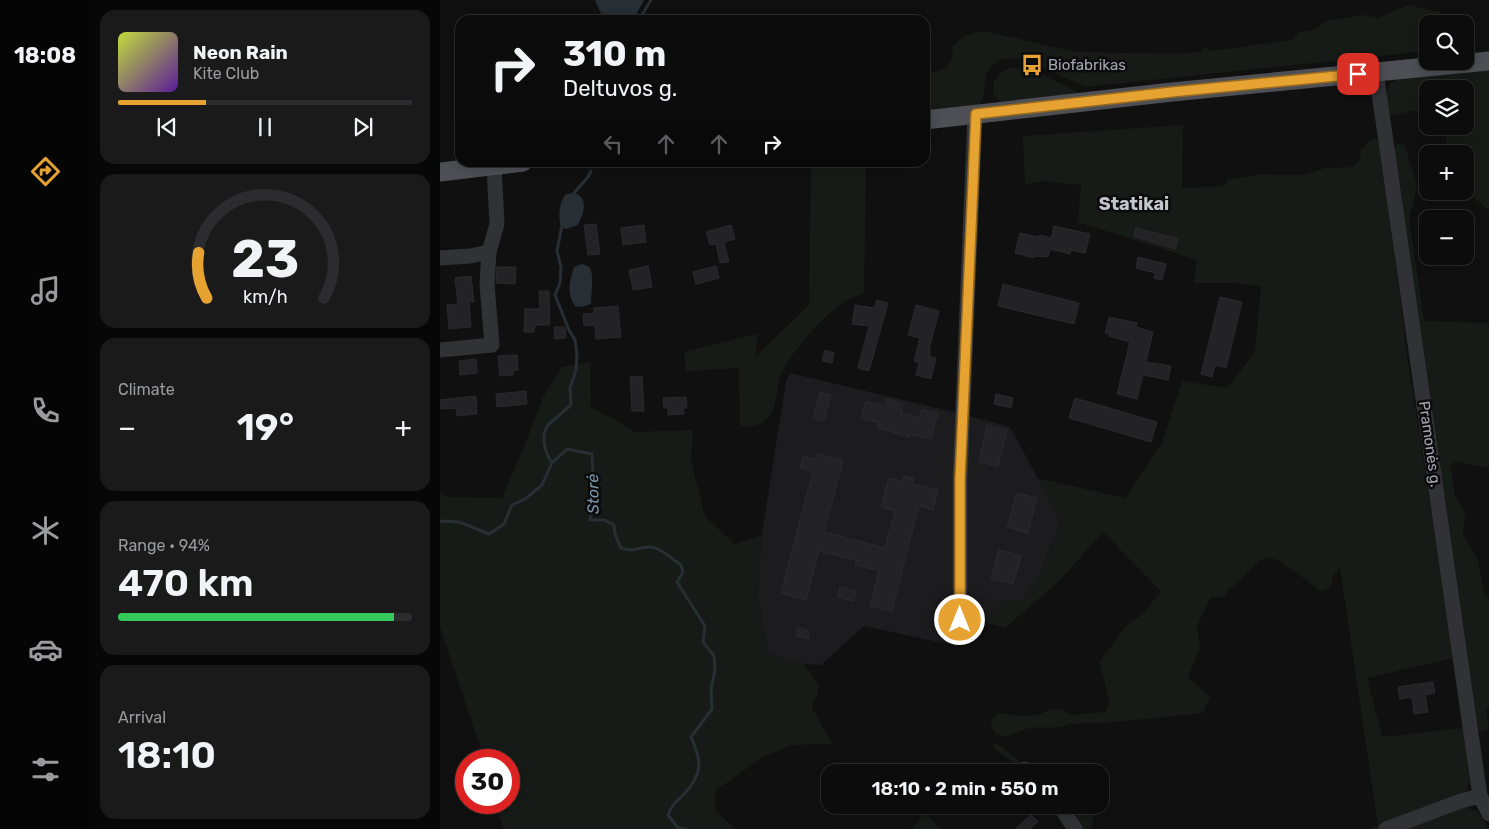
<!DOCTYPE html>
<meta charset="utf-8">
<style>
:root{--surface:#0c0c0d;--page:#1a1a1b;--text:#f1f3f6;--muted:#9a9b9d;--line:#2c2c2e;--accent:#e7a332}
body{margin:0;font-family:Rubik,sans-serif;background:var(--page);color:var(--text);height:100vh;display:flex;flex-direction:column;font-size:19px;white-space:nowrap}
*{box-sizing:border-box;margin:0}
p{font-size:16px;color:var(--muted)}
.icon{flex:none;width:28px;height:28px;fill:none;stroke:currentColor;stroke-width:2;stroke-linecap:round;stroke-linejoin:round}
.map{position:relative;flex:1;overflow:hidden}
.sheet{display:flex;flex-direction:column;gap:10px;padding:10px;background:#070707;width:350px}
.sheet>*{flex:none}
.banner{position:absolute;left:15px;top:15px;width:475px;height:152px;border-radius:15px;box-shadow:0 2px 12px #0003,0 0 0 1px var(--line);background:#0c0c0d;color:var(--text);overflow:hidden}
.tools{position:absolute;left:979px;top:15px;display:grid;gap:10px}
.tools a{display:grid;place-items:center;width:55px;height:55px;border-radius:10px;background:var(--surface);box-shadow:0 2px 12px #0003,0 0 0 1px var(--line);font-size:25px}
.speed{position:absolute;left:15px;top:749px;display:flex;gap:10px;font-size:25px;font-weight:700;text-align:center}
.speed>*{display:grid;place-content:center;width:65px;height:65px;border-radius:50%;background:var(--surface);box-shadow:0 2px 12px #0003,0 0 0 1px var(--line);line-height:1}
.speed .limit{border:8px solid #d22;background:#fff;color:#111}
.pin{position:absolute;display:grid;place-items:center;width:42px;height:42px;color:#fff;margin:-21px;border-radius:10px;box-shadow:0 2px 8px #0006}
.me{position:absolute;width:55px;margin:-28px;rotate:0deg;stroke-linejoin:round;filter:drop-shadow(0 0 4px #0008)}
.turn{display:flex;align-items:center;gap:18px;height:105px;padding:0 25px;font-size:22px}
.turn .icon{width:65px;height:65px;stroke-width:2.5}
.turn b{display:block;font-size:35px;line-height:42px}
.lanes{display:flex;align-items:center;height:48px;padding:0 25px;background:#0003;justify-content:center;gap:25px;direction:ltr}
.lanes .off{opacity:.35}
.big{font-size:38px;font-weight:600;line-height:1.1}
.sheet .widget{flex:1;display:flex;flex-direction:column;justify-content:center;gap:8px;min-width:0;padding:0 18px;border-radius:15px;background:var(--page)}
.sheet .dial{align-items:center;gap:0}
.dial svg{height:130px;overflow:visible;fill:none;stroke:var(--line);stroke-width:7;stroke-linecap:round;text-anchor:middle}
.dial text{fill:var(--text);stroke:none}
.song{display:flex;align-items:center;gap:15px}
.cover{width:60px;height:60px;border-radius:8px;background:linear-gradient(135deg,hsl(70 70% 55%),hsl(270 70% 35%))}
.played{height:5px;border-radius:2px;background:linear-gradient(90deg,var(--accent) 30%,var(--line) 30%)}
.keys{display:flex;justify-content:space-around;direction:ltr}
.heat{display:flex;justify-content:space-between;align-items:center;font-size:28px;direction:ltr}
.charge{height:8px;border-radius:4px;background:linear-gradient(90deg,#34c759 94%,var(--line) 0)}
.trip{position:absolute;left:381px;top:764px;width:288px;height:50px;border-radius:15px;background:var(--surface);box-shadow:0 2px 12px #0003,0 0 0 1px var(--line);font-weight:600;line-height:50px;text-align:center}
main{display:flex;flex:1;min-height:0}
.menu{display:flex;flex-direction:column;width:90px;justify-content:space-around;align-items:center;background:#050505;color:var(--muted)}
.menu .icon{width:35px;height:35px}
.menu .current{color:var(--accent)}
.menu b{font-size:22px;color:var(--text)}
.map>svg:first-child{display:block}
</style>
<main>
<nav class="menu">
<b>18:08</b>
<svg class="icon current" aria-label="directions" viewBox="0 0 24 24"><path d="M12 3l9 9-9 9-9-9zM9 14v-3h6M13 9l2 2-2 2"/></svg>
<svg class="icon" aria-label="music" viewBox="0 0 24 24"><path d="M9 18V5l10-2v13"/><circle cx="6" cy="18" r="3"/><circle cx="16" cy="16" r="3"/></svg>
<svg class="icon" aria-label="phone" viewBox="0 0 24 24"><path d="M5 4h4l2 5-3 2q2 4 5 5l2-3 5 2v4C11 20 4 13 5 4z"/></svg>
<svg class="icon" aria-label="climate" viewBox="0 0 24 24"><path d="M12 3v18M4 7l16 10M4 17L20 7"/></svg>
<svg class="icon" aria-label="car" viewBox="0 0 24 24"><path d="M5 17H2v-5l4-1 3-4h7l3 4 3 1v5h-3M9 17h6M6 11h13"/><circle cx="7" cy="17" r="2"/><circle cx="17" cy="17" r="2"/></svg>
<svg class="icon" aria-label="filters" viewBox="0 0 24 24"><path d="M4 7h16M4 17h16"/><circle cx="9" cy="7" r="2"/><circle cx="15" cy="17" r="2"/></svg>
</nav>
<section class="sheet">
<div class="widget">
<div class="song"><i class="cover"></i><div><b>Neon Rain</b><p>Kite Club</p></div></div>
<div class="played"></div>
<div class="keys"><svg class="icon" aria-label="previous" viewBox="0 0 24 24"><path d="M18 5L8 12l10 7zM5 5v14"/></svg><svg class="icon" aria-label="pause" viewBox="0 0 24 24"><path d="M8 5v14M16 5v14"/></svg><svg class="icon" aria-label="next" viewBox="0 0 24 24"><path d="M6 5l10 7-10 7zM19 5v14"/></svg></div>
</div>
<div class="widget dial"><svg viewBox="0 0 100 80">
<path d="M14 69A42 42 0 1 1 86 69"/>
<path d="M14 69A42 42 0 0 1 9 41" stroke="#e7a332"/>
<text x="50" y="56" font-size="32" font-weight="700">23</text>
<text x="50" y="72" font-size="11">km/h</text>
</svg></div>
<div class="widget"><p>Climate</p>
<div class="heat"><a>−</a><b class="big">19°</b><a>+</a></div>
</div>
<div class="widget"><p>Range · 94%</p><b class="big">470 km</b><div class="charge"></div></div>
<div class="widget"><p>Arrival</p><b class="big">18:10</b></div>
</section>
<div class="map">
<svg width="1049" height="829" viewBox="0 0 1049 829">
<rect width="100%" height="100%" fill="#101011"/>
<path fill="#1c1c1e" d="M350,373L522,414L570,427L621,521L600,573L582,603L567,599L517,646L424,626L381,665L364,664L329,654L317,594L322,534L346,381Z"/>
<path fill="#161b17" d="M969,5L1000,12L1003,24H988L987,51L645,87L601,66L600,61L586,57C576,63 565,51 550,68C540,79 550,97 536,107L485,113V75L507,68L513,57L512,47C521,36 530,33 544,31L636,52L738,54L760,52L765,47L771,51L852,40L859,32L876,29L886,21L924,15L938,18Z
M571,68C594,68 618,81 637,92L635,95L563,104C545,93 553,73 571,68Z
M1049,69V211L1025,189V154H1006L1007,126H1025V89H988L987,112L973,111L948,116L946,95L949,84L963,77Z
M743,125L742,188L785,186L787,180L821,174L864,175L885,168L913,167L920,160L921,149L932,139L939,138L960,297L966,349L1014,658L927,678L942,737L1023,728L1030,780L1027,790L1017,798L1023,807L1037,811L1049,829H930L938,826L900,567L892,578L891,587L881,591L840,561L828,557L820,560L782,597H771L757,626L760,647L748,678L770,696L763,713L675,722L628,724C616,731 599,725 586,729C575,732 567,740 556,734C551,731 552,725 551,720L558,713L582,716L601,714L608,710L621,709L631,715L665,712L670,702L659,662L687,625L703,614L721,591L663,532L619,581L565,628L542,622L567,599L582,603L600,573L621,522L597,478L685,498L722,443L742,381L787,388L815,352L821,286L796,283H754L757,260L638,222L641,185L602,181L585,185L583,136Z
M958,144L965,146L977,186L969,218L984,321L1049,323V467L1035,466L1016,461L1009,467L1012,475L1015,495L1025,512L1023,534L1038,560L1044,594L1049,598V707L1046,709L1049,729L1039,732L995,464L953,148Z
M371,163H426L424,293C419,295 414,297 409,299C388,310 345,357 339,380C336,393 337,410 326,420C320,426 309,426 300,427L299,368L246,371L244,352L317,334L316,356L369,305Z
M150,362L151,408L176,420L194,432L253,430L251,462L265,516L294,544L322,535L317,594L329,654L364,664L378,684V694L372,702V708L392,744L351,745L323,757L275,791V810L295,829H64L54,803L69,802V760H35L26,754L41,749L0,627V492L7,497L62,498L86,442L103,397L122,367Z
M556,743L594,772H585L552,746Z
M647,812L653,817L652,826L649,829H632V821L639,814Z
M485,813L501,829H471Z"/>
<path fill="#272f34" d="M155,0H204L193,20H164Z
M134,193C150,198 143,214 138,225L126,229L121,227C118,217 119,202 126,194Z
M142,264C145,265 148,266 150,268C154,274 151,296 151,304L142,307L135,306C126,293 130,280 134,267Z"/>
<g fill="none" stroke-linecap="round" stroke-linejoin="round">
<path stroke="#272f34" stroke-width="3" d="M199,20L211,0
M133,196L134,193L148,177L151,171
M112,463C105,453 99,433 110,423C117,417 124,411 131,405L130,388L136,370L137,354L135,340L129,330L115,295L120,283L121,267L117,251L122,225
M0,521L19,522L49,534L64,524L72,505L85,499L102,485L112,463L127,449L152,454L154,497L150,520H164L174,525L175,534L181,548C196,553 196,547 209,547C220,547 232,559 241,565L243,572L237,582L265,626L263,642L274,656L275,669L271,690L272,709L251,737C262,761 263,774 244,794C235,803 233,803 228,815L238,828L246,829"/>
</g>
<path fill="#232325" stroke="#2a2a2d" d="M156,224L160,254L148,255L144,225Z
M204,225L206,242L183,245L181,228Z
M291,225L295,239L284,242L289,262L280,263L276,244L270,245L266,232Z
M614,226L650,234L645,253L631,250L630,254L610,249L608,257L595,256L594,258L575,253L580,233L599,237L600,235L611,238Z
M696,228L738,239L735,249L694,236Z
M698,257L726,264L722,280L714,278L715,273L696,268Z
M208,266L212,287L193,290L189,270Z
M276,266L279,278L256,284L253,272Z
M57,267H76L75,284L56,283Z
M31,276L34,302H29L31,327L9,329L7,305L18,304L15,278Z
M563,284L639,303L634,324L558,306Z
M99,291H109L110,325H95L94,332H84L85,309H100Z
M780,297L802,302L786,368L775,365L772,377L761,374Z
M437,300L448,303L429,371L418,368L429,326L412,324L415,305L434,308Z
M476,305L499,311L489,350L490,351L489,356L496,358L491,379L476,375L479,363L474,361L480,338L468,335Z
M178,306L181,337L156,339L155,325L144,326L143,314L154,313V308Z
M669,317L697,323L696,327L713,332L706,362L731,366L728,380L703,375L697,399L677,394L690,342L669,336V334L665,333Z
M114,327H125L126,338L115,339Z
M385,350L394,353L392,363L382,361Z
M77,355L78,370L73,371V375L60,376L58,356Z
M36,359L37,373L20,375L19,361Z
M202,376L204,411H192L190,377Z
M86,391L87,404L57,407L56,394Z
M380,392L391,395L384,421L373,418Z
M556,394L573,398L571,408L554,404Z
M36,396L37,414L17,416L16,408L0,409V400Z
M246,397L247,408H243L244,414L228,415V408H224L223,398Z
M635,398L717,422L711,442L629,418Z
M447,399L463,404L461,413L479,418L482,409L498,413L491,439L469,434V437L438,428L439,423L421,418L426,401L445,406Z
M547,425L567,430L558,466L539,462Z
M378,454L403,461L384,532L445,548L455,511L441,507L449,478L462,481L464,476L474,478L472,484L498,490L493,510L479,506L452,611L430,606L439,571L415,565L416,560L379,551L366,600L341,593L373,471L360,468L363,456L376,459Z
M577,493L597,498L588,533L567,527Z
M559,550L581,556L573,584L551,579Z
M400,587L416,591L413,601L398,597Z
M358,628L369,631L368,639L356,636Z
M993,682L995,693L985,695L988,712L974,714L972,697L960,699L958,687Z
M591,815L598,822L590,829H575Z"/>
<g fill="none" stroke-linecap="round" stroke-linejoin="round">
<path stroke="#313236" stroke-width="15" d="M936,72L1040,796L1049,814
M0,258L30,256L49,252L57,224L54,166
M0,350L52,345L47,284L49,252
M520,620V479L535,114
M585,769L589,772
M619,805L635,829
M946,829L1021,801L1040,796"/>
<path stroke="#4d4f55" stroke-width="19" d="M485,120L732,92L1049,61
M0,172L83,162"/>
</g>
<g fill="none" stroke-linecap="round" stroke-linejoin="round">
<g stroke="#966a20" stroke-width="12">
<path id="route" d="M520,620V479L536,114L732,92L918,74"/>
</g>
<use href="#route" stroke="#e7a332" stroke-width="9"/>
</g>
<defs>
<g id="bus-bare" transform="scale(1.725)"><path d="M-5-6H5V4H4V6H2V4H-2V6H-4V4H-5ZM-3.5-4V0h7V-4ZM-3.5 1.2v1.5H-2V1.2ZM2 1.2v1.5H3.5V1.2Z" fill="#e7a332" stroke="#0b0b0c" stroke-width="2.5" paint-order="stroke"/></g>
</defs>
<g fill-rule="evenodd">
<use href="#bus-bare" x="592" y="65"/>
</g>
<g text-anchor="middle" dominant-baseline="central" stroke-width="5" stroke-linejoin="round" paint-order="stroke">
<g font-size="15" fill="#a1a7b1" stroke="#0b0b0c" text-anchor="start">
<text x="608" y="65">Biofabrikas</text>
</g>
<g font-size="15" fill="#a1a7b1" stroke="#0b0b0c">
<text transform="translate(990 444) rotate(82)">Pramonės g.</text>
</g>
<g font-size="16" font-style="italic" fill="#7996ab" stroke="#0b0b0c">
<text transform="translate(153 494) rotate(-91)">Storė</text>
</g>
<g font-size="18" font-weight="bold" fill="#c2c6cd" stroke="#0b0b0c">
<text x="694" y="204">Statikai</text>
</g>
</g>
</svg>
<div class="tools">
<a><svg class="icon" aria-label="search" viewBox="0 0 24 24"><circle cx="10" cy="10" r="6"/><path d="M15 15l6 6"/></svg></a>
<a><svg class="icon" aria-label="layers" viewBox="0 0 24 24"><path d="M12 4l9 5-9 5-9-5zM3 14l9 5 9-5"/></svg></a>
<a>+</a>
<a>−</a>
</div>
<div class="speed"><div class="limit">30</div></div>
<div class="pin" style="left:918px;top:74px;background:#d93025"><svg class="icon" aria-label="arrive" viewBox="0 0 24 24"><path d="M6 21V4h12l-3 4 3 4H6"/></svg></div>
<svg class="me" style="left:520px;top:620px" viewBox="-20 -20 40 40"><circle r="17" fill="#e7a332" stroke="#fff" stroke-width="3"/><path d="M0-11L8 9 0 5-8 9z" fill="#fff"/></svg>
<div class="trip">18:10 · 2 min · 550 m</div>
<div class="banner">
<div class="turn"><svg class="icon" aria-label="right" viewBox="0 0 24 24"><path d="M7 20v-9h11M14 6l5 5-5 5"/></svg><div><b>310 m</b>Deltuvos g.</div></div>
<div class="lanes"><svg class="icon off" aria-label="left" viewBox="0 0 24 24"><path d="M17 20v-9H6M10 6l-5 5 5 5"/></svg><svg class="icon off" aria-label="ahead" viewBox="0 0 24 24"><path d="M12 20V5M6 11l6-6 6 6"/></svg><svg class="icon off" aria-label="ahead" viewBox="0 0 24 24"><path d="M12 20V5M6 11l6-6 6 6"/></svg><svg class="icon" aria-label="right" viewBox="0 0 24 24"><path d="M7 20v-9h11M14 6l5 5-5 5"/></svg></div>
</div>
</div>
</main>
